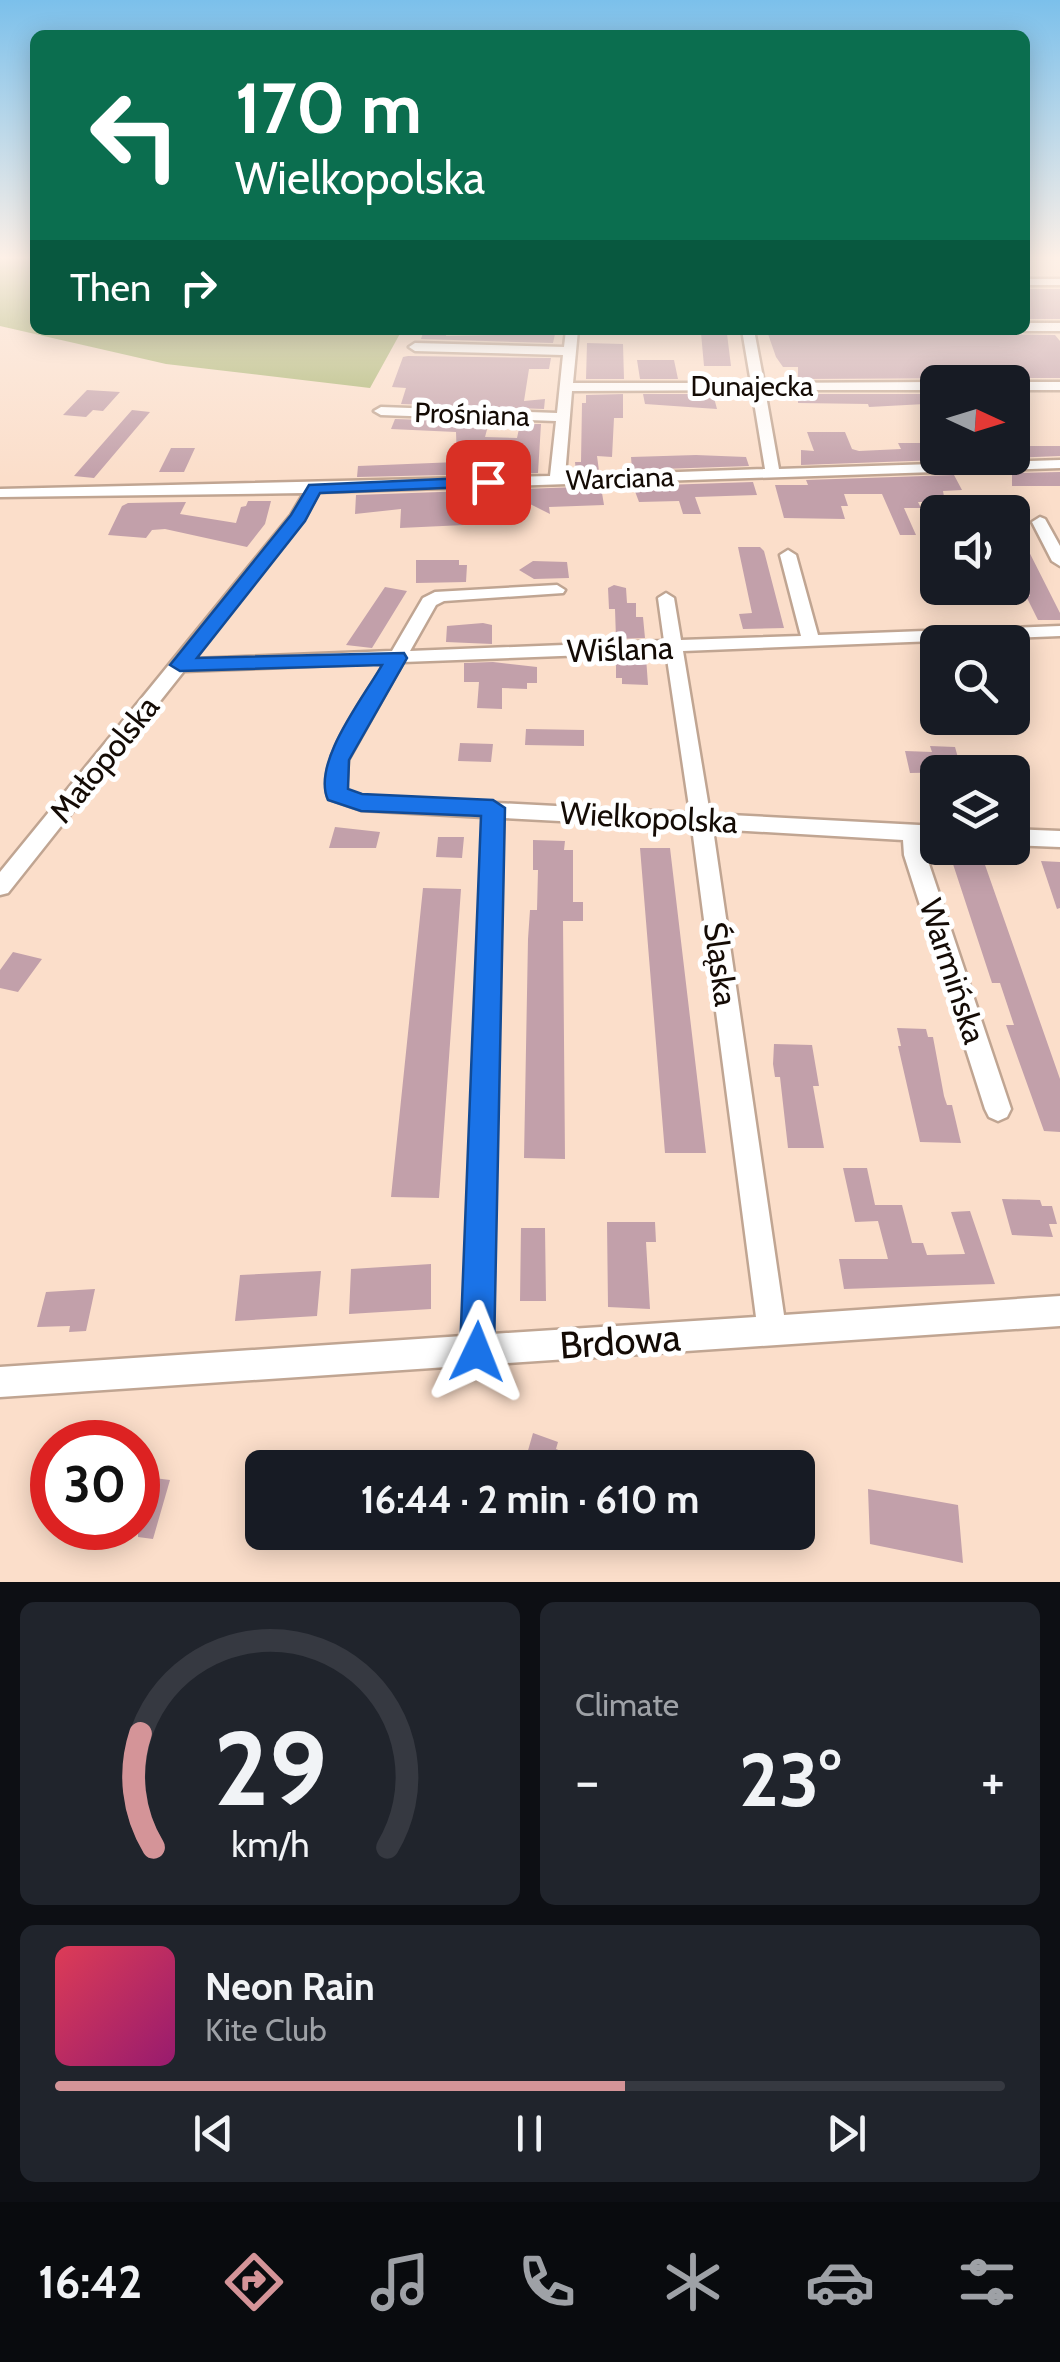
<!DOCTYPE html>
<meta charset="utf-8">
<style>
:root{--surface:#171b24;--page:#20242c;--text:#f1f3f6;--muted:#9ea1a6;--line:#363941;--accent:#d49498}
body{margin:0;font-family:Cabin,sans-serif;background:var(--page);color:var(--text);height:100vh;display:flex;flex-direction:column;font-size:38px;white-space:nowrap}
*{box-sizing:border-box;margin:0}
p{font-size:32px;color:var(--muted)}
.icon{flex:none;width:55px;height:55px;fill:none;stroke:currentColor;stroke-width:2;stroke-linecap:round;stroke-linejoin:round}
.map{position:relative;height:1582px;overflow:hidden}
.side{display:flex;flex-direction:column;gap:20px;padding:20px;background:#0d0f14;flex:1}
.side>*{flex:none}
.guide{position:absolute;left:30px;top:30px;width:1000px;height:305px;border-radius:15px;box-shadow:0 5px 25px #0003;background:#0b6e4f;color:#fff;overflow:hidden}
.needle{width:65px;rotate:94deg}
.tools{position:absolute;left:920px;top:365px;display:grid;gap:20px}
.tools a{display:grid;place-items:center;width:110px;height:110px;border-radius:15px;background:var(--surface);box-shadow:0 5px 25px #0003;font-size:50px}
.speed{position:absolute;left:30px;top:1420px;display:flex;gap:20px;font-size:50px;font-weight:700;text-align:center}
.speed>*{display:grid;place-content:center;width:130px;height:130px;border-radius:50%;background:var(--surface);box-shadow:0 5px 25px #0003;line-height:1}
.speed .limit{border:15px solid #d22;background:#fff;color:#111}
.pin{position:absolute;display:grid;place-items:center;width:85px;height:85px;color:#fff;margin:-42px;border-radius:20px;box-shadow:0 5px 15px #0006}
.me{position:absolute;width:110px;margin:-55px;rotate:2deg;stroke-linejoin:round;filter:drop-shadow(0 0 8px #0008)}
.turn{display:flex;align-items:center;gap:35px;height:210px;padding:0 40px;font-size:45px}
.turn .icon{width:130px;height:130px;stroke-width:2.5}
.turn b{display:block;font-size:70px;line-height:85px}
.then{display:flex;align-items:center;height:95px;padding:0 40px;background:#0003;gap:20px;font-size:38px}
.big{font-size:75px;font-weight:700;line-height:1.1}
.side .card{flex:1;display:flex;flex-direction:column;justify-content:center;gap:15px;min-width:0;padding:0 35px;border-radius:15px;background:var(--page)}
.side .dial{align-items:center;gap:0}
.dial svg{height:260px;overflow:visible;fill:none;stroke:var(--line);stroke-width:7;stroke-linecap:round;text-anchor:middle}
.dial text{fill:var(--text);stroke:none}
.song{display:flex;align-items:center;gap:30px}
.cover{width:120px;height:120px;border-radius:15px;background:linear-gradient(135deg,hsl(350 70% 55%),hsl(320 70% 35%))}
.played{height:10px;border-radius:5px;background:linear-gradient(90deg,var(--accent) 60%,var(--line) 60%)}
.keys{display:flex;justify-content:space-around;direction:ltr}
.heat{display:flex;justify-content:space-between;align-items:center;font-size:55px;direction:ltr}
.side .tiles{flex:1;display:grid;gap:20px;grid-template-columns:1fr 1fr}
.card:last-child{grid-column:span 2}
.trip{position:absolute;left:245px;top:1450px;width:570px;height:100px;border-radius:15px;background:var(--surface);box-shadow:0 5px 25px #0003;font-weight:700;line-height:100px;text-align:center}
.tab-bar{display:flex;height:160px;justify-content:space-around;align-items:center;background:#090b0e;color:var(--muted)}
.tab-bar .icon{width:70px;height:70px}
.tab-bar .current{color:var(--accent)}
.tab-bar b{font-size:45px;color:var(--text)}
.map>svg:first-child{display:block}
</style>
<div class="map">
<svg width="1060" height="1582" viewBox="0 0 1060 1582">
<rect width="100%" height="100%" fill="#fbdeca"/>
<path fill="#a4b16a" d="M0,256H35V330H402L370,388L166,364L0,326Z"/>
<path fill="#c2a0aa" d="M1025,289H1060V319H1025Z
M424,330H447L446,336L555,334L553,343L421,339Z
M772,331L1055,335L1060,341V378H1011L1007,382L1003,378L798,379V367H783L776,357L768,334Z
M701,333L727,334L731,366H704Z
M587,343L623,344L624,379H586Z
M408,356L551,358L549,369H529L524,401L545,399L544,409L401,404L406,388L392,387L403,357Z
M637,360H674L678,379H640Z
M87,390L120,392L103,411L93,410L86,417L63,415Z
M623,394V418H614L612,457L597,456L599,471L576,472L575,462H581L582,403H586V395Z
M643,394H713L717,409L645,404Z
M798,394H936L938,429L925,404L869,407L868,404L798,403Z
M132,410L150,412L94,478L74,476Z
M395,419L489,422L485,437L517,438L520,424H541L538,473L357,477L358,466L457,462L456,432L391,429Z
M807,432H845L852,449L859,451L901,449L898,443H927L939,460L801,465V450L814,451Z
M1012,446H1060V456L1012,458Z
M171,448H195L184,472H159Z
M696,455L746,457L749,466L632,470L631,457Z
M1060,472V486H1012V473Z
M954,475L962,490L943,491L945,502H918L921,508H904L916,535H900L882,494H844L848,506H841L845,519L784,518L775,485H808L806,480Z
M753,482L757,495L695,497L701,514H683L679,501L639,502L633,486Z
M578,487H601L604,505L549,507L550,514L530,504H511L507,523L400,528L401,509L355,514L356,495Z
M248,501H271L265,524L247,547L165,529L152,530L146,538L108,535L122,506L128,503L186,502L180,514L236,523L241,507L246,506Z
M1012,518L1060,613V620H1038L1026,596H1030L1012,558Z
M738,547H760L764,551L784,628L743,629L739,614L752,613Z
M416,560H459V565H467L466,582L416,583Z
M533,561L567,562L569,578L534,579L519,570Z
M614,585L626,588L627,603H636V617H643L645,638L616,639L615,609H609L608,588Z
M385,587L407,591L372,648L346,645Z
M483,623L492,625V644L446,642L447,626Z
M646,657L648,685L622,684V678H616V658Z
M493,662L537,667V683H527V689L502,688V709L477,708L479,682H464V663Z
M526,729L584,730V746L525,745Z
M460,743L493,744L491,762L458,761Z
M930,746L955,747L962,772L910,773L905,751L932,752Z
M335,827L380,832L376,848H329Z
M438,837H464L462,858L436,857Z
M533,840L565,841L564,850H573V902H583V921H563L565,1159L524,1158L528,939L530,910H537L538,870H533Z
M640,848H670L706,1153H665Z
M952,861L984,862L1060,1079V1132L1044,1131L1006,1025H1014L1000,983H992Z
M1041,861L1060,862V908L1057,909Z
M423,888L461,889L439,1198L391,1197Z
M13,952L42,959L18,992L0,988V970Z
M897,1028L926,1029L928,1037H933L944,1096L947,1105H952L961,1143L920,1142L898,1046H901Z
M774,1044L812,1045L819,1086H813L824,1148H788L780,1077H775L773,1064Z
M843,1168H867L875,1205H902L912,1243H923L927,1255L965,1254L951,1212L970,1211L995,1284L844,1289L839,1259H888L878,1221L855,1222Z
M1002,1199L1040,1200L1042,1206H1052L1057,1224H1049L1053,1237L1012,1235Z
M607,1222H655L656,1242H646L650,1309L608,1307Z
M521,1228H545L546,1301H520Z
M431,1264V1309L349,1314L351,1269Z
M321,1271L317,1316L235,1321L240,1275Z
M95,1289L86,1331L69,1332L70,1326L37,1327L46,1292Z
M533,1433L558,1442L556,1449L602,1468H523Z
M138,1476L170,1480L153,1539L138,1537Z
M868,1489L958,1505L963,1563L870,1544Z"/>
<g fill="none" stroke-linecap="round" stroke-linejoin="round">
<g stroke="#c0a592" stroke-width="5">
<path id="minor" d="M1025,279H1060V285H1025Z
M1025,323H1060V331H1025Z
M566,330H578L573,383H751L742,330H754L764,383L938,382H939L938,390H765L779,469L1060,460V468L319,492L303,520L193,659L392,651L423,598L435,592L557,585L565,590L563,593L444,601L436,605L410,651L664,641L658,598L666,593L674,598L681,640L801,636L780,555L788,550L796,555L818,635L1060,626V636L683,651L710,814L938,826V842L924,841L926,855L1011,1109L1007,1117L998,1121L989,1117L985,1109L904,855L903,840L713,829L784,1315L1060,1296V1326L0,1397V1367L463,1336L483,817L361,810L329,799C314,761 366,696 385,663L184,671L8,893L0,895V872L291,515L304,493L0,497V489L550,476L556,421L381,415L374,411L381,407L557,413L563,355L415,351L409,347L415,343L564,347ZM752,390L765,469L565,476L572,391ZM666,652L690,813L362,796L346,790L348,760L403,662ZM503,818L692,828L756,1317L492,1334Z
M1011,382H1060V390H1012Z
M1040,517L1045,519L1060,546V566L1052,561L1032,522Z
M1012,829L1060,831V847L1012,845Z"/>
</g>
<use href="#minor" fill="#fff" fill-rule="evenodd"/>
</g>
<linearGradient id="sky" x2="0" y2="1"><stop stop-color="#7bc0eb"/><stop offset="0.54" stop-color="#fdf0e7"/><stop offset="1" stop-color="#fdf0e7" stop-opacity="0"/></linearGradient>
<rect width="1060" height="478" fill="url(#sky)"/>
<path fill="#1a73e8" stroke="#114b97" stroke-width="2.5" d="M488,477L494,479V486L320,493L305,521L197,658L404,653L407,658L349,760L348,789L362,794L493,800L505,808L494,1352L489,1363L477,1368L465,1363L460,1352L481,816L361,811L328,800C311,763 364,697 382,665L180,671L170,665L291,515L309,485Z"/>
<g text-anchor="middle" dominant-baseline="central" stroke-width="10" stroke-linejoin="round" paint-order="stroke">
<g font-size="28" fill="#140b05" stroke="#fff">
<text x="752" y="386">Dunajecka</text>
<text transform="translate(472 414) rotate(2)">Prośniana</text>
<text transform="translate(620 478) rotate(-2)">Warciana</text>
</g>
<g font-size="32" fill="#140b05" stroke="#fff">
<text transform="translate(620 649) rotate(-2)">Wiślana</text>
<text transform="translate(104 759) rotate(-51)">Małopolska</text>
<text transform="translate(649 817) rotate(3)">Wielkopolska</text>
<text transform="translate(721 964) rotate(82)">Śląska</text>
<text transform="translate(953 971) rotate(72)">Warmińska</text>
</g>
<g font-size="38" fill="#140b05" stroke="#fff">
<text transform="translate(620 1341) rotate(-4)">Brdowa</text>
</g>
</g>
</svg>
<div class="tools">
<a><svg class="needle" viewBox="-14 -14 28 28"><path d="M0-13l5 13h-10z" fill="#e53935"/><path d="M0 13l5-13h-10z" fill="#9ea1a6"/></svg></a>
<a><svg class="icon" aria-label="sound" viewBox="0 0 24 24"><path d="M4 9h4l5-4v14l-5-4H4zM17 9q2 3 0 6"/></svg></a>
<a><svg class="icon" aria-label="search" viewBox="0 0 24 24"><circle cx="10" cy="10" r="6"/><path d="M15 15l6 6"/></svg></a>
<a><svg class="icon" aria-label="layers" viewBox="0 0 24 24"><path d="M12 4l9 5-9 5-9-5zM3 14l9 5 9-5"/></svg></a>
</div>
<div class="speed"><div class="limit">30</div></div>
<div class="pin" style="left:488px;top:482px;background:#d93025"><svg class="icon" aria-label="arrive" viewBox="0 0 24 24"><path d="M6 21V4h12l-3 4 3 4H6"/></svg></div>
<svg class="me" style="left:477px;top:1352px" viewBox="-20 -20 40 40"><path d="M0-17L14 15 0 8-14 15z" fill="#1a73e8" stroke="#fff" stroke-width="4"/></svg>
<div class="trip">16:44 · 2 min · 610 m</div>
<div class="guide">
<div class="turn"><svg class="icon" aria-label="left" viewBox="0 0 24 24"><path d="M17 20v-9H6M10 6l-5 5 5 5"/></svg><div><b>170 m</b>Wielkopolska</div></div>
<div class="then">Then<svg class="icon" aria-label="right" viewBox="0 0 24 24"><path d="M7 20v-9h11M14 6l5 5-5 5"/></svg></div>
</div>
</div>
<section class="side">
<div class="tiles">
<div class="card dial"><svg viewBox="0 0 100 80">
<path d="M14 69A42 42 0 1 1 86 69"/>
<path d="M14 69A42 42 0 0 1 10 34" stroke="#d49498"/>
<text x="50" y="56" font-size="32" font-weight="700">29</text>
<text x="50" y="72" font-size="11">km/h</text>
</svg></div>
<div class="card"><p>Climate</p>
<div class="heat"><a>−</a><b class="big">23°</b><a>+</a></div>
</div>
<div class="card">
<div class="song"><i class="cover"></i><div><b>Neon Rain</b><p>Kite Club</p></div></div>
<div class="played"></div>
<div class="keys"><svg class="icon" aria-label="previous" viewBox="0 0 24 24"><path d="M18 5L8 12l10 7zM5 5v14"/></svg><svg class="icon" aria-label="pause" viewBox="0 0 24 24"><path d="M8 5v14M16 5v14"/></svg><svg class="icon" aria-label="next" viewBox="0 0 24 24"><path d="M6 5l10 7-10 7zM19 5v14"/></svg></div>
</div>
</div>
</section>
<nav class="tab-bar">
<b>16:42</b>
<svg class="icon current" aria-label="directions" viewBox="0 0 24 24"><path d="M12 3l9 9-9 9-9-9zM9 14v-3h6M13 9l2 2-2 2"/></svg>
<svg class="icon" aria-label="music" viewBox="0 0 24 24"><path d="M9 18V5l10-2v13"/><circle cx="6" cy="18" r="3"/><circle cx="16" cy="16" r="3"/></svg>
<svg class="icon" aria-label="phone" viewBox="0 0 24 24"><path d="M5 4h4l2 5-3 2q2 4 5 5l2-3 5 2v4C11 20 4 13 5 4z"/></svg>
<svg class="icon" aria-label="climate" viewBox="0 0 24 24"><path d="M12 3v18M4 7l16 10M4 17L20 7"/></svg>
<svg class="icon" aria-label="car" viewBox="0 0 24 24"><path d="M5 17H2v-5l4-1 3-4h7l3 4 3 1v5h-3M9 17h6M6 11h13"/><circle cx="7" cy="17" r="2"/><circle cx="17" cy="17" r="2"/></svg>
<svg class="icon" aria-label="filters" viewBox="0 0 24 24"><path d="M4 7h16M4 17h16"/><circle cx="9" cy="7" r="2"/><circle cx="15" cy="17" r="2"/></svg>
</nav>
